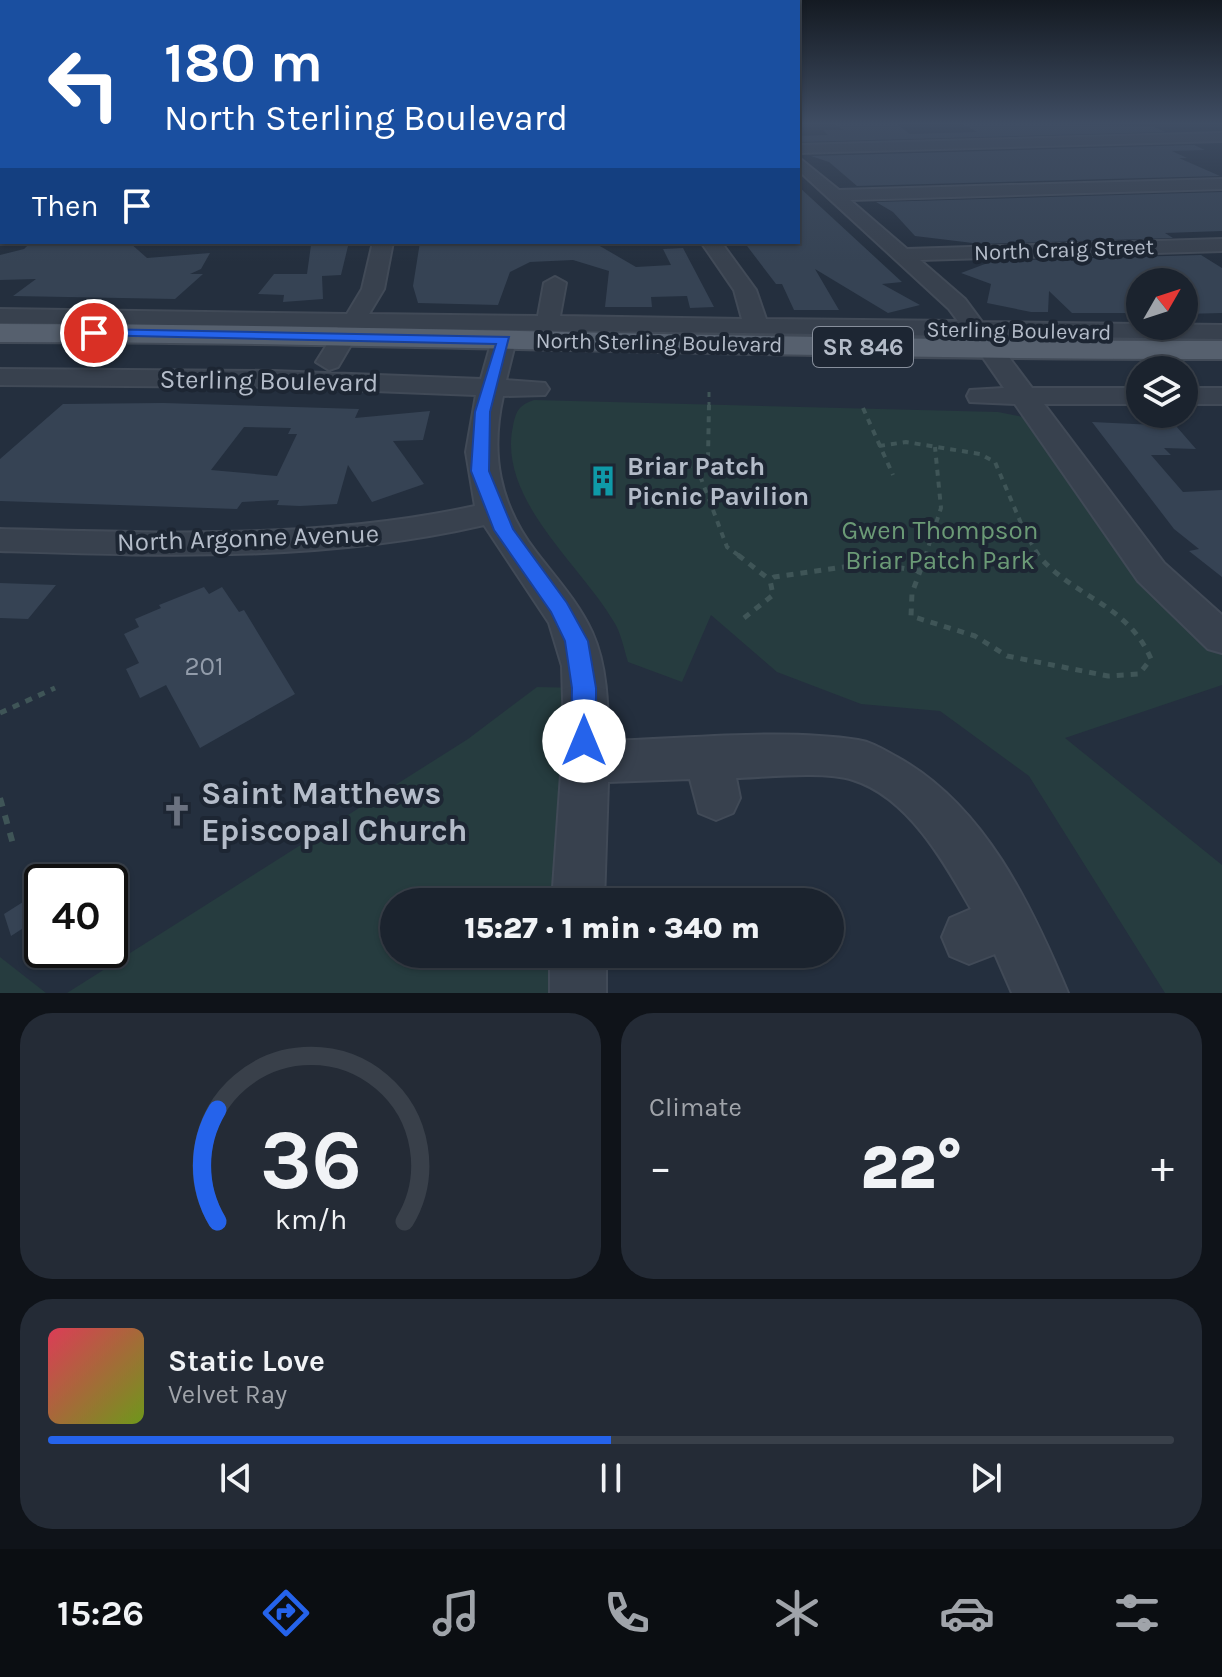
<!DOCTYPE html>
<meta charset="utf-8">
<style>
:root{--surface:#1b232e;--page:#242b36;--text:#f1f3f6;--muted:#a0a4aa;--line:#39404a;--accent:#2563eb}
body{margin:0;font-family:Karla,sans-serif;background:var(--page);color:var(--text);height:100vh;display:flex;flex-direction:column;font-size:30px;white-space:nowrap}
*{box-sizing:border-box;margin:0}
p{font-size:26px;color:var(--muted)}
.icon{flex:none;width:44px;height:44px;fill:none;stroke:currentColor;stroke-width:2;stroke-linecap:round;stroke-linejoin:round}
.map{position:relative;height:993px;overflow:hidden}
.side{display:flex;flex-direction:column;gap:20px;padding:20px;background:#0f1319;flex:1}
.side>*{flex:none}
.banner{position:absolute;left:0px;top:0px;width:800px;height:244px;box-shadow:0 2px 6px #0004,0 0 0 2px var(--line);background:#1a4fa0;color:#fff;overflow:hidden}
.needle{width:52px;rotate:51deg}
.fabs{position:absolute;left:1126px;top:268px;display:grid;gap:16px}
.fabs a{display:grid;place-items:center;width:72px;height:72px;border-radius:50%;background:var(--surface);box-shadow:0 2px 6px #0004,0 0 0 2px var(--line);font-size:40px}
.speed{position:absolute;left:24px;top:864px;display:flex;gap:16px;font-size:40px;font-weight:700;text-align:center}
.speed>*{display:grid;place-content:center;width:104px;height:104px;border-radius:50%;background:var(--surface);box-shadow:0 2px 6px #0004,0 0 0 2px var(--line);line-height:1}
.speed .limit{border:4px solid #111;border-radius:12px;background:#fff;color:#111}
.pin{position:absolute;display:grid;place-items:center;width:68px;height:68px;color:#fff;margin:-34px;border:4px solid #fff;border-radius:50%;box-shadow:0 2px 8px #0007}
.me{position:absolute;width:88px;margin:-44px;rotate:0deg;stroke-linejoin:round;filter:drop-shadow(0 0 6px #0008)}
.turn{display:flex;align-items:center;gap:28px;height:168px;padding:0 32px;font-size:36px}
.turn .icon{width:104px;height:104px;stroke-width:2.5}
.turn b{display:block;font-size:56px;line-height:68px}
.then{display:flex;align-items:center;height:76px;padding:0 32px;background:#0003;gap:16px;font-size:30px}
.big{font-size:60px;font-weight:800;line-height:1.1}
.side .card{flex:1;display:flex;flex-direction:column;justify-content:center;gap:12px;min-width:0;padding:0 28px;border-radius:32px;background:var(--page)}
.side .dial{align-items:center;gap:0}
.dial svg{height:208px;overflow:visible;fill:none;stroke:var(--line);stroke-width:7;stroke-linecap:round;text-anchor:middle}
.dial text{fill:var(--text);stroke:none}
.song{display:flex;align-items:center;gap:24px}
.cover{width:96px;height:96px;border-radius:12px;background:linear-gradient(135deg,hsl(350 70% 55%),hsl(80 70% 35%))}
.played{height:8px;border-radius:4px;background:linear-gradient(90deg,var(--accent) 50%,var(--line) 50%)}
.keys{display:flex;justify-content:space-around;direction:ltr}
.heat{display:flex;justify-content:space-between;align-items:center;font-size:44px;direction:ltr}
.side .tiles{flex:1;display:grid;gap:20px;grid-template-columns:1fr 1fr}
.card:last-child{grid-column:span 2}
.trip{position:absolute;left:380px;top:888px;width:464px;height:80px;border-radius:40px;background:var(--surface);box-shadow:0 2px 6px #0004,0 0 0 2px var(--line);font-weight:800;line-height:80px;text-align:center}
.dock{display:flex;height:128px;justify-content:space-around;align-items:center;background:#0b0e12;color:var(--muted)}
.dock .icon{width:56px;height:56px}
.dock .on{color:var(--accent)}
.dock b{font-size:36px;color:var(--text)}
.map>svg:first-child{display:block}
</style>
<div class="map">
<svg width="1222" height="993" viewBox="0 0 1222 993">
<rect width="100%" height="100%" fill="#242f3e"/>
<path fill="#263c3f" d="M534,400L998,412L1023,417L1195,631L1222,655V685L1065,738L1222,865V993H1165L1029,776L940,711L861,704L777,672L711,615L682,682L628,662C624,649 621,633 614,622C581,565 497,499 513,426C516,411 519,405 534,400Z
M537,687L584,688L578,902H394V954H578V993H67L468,739Z
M0,957L46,993H0Z"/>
<path fill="#364354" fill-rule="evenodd" d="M834,123H895L910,134L977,132L961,123L1153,126L1165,132L798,142V136L828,135L823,130H843Z
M1194,145L1205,150L1172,151L1187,158H1179L1220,176L857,186L829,162L811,156Z
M798,186L902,282L882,284L920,305L888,313L815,269L839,310H794L782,284H776L744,242H798Z
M1222,192V231L1165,233L1173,238L981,244L915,236L893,212L876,202Z
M31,242H129L147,258L210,253L201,269L190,274H203L175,299L13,296L36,279L0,280V255L24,249Z
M349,242L341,275L322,276L323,299L283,302L284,295L258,294L274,274H307L311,245Z
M420,242H571L572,246L593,242L636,267L671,265L663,249L683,248L714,307L690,308L687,296L651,297L652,307H605L609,271L573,260L530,262L510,272L498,305L418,303L413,286Z
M1201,255L1222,268V313L1184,314V282H1140V313H1072L1049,291L1048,312H1031L987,303L991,284L961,273L993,261Z
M163,403L359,409L355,418L430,411L423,440L393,441L424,484L372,502L348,465L337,504L300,506L277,505L279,500L242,502L237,509L0,501V459L63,404ZM244,427L291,428L288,434H297L277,476L211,470Z
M1092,422L1176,426L1196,449L1164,448L1171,455H1151L1183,492L1222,490V577L1189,551L1199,549L1174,529Z
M0,583L56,585L28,619L0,618Z
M204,587L209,594L222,587L239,612L244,610L295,694L200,748L166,685L140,698L126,669L139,663L124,634L139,627L135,619L161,608L159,605Z
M42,890V916L11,936L4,914Z"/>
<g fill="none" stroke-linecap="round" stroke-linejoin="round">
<g stroke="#414a57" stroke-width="4">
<path id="minor" d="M1222,133V141L798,153V145Z
M0,152H2V160H0Z
M798,157L839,190L1222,179V189L850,200L907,249L1222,239V251L920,260L965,299L982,322L1222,325V339L993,336L1032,388H1140V404H1044L1164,563L1222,615V653L1208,649L1138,581L1015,404L970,402L967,396L970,390L1004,388L968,336L361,328L338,367L329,370L316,362L338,327L0,323V309L347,314L362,289L373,242H393L384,289L369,314L538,316L544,283L555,277L566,283L560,316L742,319L734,290L701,242H721L756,290L766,319L958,321L949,309L798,170Z
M504,333L516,340L506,380L545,383L549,389L545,395L503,396C490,454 499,504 536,552C556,578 578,602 592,632C607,665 608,705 608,741C686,739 782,728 858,740C872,742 884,750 897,757C984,805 1031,904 1068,993H1012L995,954L969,964L950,956L942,937L950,918L971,909C945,863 908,797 853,780C824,771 767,777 736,778L740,798L733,813L716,820L699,813L690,779L608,782L604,902H552L564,732L562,666L549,623L484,525C324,562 163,556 0,551V529C159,533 319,540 475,506L466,452L476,395L273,387L0,385V369L273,371L481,379L492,340Z
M1184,388H1222V404H1184Z
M550,954H606V993H550Z"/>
</g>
<g stroke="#414a57" stroke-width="4">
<path id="major" d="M0,324C407,324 815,342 1222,341V359C815,360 407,342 0,342Z"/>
</g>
<path stroke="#3f5557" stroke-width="3" stroke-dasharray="5 5" stroke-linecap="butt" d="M709,407V392"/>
<path stroke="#3f5557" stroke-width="4" stroke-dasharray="6 6" stroke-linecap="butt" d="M863,408L893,475
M879,446L906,442L980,454L995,462L1026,535L1040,557
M696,465L727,547L741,557
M626,472L696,465L708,458L709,405
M925,557L941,508L935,447"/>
<path stroke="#3f5557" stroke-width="5" stroke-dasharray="7 7" stroke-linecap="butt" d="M738,555L770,580
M926,555L912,593L911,616L975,636L1007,656L1108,676L1139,674L1151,659C1127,603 1074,598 1038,555
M744,618L773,595L770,580L774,577L871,563L919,571
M0,713L55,688"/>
<path stroke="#3f5557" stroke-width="6" stroke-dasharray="9 9" stroke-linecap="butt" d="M0,798L13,844"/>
<use href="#minor" fill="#38414e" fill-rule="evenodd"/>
<use href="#major" fill="#56606e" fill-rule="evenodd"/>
</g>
<linearGradient id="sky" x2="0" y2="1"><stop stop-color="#141a22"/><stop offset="0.47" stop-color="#3f4d63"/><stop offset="1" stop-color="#3f4d63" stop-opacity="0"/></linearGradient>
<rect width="1222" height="262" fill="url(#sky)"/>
<path fill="#2563eb" stroke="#184099" stroke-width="2" d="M94,329L509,337L490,412L489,471L513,529L567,603L588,641L596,688V741L593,749L584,752L575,749L571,741L572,688L565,641L551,612L494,530L471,471L475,412L496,344L89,335L87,333Z"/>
<defs>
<g id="building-bare" transform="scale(2.4)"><path d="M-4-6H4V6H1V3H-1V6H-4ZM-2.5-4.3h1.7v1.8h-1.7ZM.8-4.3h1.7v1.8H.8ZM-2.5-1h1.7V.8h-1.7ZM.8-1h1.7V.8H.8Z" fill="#0f9aa8" stroke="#1d2633" stroke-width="2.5" paint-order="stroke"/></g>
<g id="church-bare" transform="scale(2.4)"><path d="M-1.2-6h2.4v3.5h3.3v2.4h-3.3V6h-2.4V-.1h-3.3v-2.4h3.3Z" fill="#6b7280" stroke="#1d2633" stroke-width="2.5" paint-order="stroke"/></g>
</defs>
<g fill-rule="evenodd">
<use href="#building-bare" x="603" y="481"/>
<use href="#church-bare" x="177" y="811"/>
</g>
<g text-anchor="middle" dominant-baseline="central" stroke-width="8" stroke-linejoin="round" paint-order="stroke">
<g font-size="22" fill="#b4bcc9" stroke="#1d2633">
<text transform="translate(1064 250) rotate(-2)">North Craig Street</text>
<text transform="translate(1019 331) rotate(1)">Sterling Boulevard</text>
<text transform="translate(659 343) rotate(1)">North Sterling Boulevard</text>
</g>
<rect fill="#1d2633" stroke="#878f9c" stroke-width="2" x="813" y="327" width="100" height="40" rx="6"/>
<g font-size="24" font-weight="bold" fill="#b4bcc9">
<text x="863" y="347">SR 846</text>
</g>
<g font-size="26" fill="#b4bcc9" stroke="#1d2633">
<text transform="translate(269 381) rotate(1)">Sterling Boulevard</text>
<text transform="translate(248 538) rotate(-2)">North Argonne Avenue</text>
</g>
<g font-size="26" font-weight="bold" fill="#b4bcc9" stroke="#1d2633" text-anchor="start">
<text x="627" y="466">Briar Patch<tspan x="627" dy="30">Picnic Pavilion</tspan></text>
</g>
<g font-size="26" fill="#6b9a76" stroke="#1d2633">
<text x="940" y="530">Gwen Thompson<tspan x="940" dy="30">Briar Patch Park</tspan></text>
</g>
<g font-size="26" fill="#929caa">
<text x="204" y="666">201</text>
</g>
<g font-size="32" font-weight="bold" fill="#b4bcc9" stroke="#1d2633" text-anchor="start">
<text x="201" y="793">Saint Matthews<tspan x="201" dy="37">Episcopal Church</tspan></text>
</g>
</g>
</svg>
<div class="fabs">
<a><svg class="needle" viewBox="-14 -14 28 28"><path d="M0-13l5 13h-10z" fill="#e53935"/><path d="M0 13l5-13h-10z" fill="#a0a4aa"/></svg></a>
<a><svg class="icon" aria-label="layers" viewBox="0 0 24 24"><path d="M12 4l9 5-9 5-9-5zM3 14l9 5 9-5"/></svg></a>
</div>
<div class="speed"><div class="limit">40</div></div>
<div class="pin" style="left:94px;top:333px;background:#d93025"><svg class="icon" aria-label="arrive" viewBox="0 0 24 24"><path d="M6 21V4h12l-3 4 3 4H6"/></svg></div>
<svg class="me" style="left:584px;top:741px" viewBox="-20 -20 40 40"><circle r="19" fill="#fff"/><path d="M0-13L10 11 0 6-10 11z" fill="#2563eb"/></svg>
<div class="trip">15:27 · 1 min · 340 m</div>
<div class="banner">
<div class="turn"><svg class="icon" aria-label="left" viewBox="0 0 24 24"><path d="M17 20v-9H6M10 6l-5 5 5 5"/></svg><div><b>180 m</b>North Sterling Boulevard</div></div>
<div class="then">Then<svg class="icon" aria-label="arrive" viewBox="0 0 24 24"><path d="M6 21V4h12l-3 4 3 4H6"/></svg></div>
</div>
</div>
<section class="side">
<div class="tiles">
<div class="card dial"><svg viewBox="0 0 100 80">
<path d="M14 69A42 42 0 1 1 86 69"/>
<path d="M14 69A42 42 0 0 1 14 26" stroke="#2563eb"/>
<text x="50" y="56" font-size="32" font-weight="700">36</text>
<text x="50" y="72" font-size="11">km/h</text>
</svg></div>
<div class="card"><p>Climate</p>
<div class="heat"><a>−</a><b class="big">22°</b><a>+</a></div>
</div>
<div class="card">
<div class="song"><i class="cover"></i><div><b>Static Love</b><p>Velvet Ray</p></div></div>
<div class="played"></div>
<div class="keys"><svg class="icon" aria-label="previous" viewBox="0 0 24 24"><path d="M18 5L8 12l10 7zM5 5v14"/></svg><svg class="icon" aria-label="pause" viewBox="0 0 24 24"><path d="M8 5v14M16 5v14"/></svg><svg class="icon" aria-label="next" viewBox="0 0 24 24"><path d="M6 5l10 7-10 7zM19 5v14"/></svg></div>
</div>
</div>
</section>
<nav class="dock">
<b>15:26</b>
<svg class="icon on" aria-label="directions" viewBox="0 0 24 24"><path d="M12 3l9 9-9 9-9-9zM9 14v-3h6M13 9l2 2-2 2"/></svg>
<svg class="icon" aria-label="music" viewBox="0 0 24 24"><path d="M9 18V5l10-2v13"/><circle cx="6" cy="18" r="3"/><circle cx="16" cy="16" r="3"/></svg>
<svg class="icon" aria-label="phone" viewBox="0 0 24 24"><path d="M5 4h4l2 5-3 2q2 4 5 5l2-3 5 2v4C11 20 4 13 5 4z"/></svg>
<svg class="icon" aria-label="climate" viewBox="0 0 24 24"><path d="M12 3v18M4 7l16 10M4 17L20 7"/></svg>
<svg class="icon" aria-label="car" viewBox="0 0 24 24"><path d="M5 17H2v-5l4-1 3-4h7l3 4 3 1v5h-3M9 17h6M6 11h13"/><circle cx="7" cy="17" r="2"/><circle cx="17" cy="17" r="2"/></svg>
<svg class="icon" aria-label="filters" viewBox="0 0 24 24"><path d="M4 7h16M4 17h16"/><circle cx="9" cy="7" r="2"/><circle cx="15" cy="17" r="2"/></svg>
</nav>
